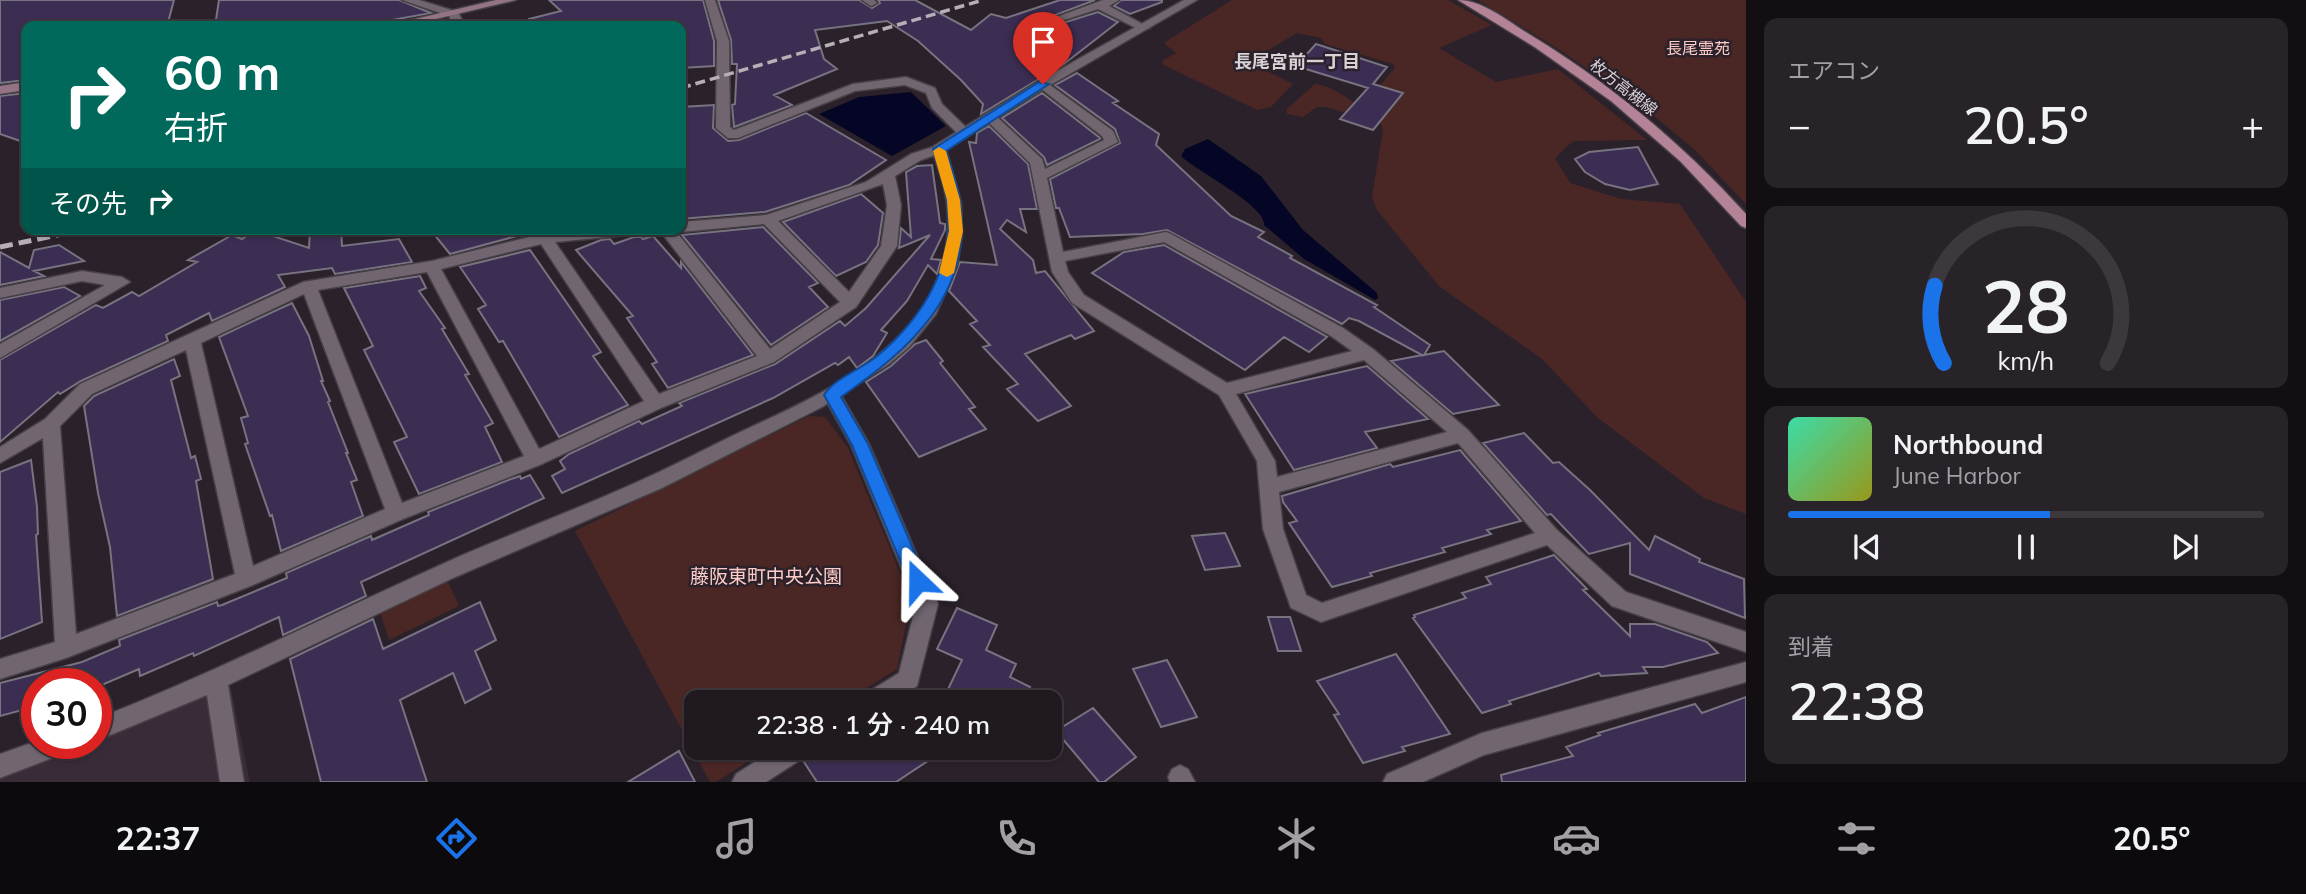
<!DOCTYPE html>
<html lang="ja">
<meta charset="utf-8">
<style>
:root{--surface:#201920;--page:#282229;--text:#f1f3f6;--muted:#a2a0a5;--line:#3d383e;--accent:#1a73e8}
body{margin:0;font-family:Mulish,"Noto Sans JP",sans-serif;background:var(--page);color:var(--text);height:100vh;display:flex;flex-direction:column;font-size:26px;white-space:nowrap}
*{box-sizing:border-box;margin:0}
p{font-size:23px;color:var(--muted)}
.icon{flex:none;width:38px;height:38px;fill:none;stroke:currentColor;stroke-width:2;stroke-linecap:round;stroke-linejoin:round}
.map{position:relative;flex:1;overflow:hidden}
.sheet{display:flex;flex-direction:column;gap:18px;padding:18px;background:#120e12;width:560px}
.sheet>*{flex:none}
.banner{position:absolute;left:21px;top:21px;width:665px;height:214px;border-radius:14px;box-shadow:0 2px 5px #0004,0 0 0 2px var(--line);background:#00695c;color:#fff;overflow:hidden}
.speed{position:absolute;left:21px;top:668px;display:flex;gap:14px;font-size:35px;font-weight:700;text-align:center}
.speed>*{display:grid;place-content:center;width:91px;height:91px;border-radius:50%;background:var(--surface);box-shadow:0 2px 5px #0004,0 0 0 2px var(--line);line-height:1}
.speed .limit{border:10px solid #d22;background:#fff;color:#111}
.pin{position:absolute;display:grid;place-items:center;width:60px;height:60px;color:#fff;margin:-72px -30px;border-radius:50% 50% 50% 0;rotate:-45deg;box-shadow:0 0 7px #0007}
.pin .icon{rotate:45deg}
.me{position:absolute;width:77px;margin:-38px;rotate:337deg;stroke-linejoin:round;filter:drop-shadow(0 0 5px #0008)}
.turn{display:flex;align-items:center;gap:24px;height:147px;padding:0 28px;font-size:32px}
.turn .icon{width:91px;height:91px;stroke-width:2.5}
.turn b{display:block;font-size:49px;line-height:60px}
.then{display:flex;align-items:center;height:66px;padding:0 28px;background:#0003;gap:14px;font-size:26px}
.big{font-size:52px;font-weight:600;line-height:1.1}
.sheet .tile{flex:1;display:flex;flex-direction:column;justify-content:center;gap:10px;min-width:0;padding:0 24px;border-radius:14px;background:var(--page)}
.sheet .dial{align-items:center;gap:0}
.dial svg{height:182px;overflow:visible;fill:none;stroke:var(--line);stroke-width:7;stroke-linecap:round;text-anchor:middle}
.dial text{fill:var(--text);stroke:none}
.song{display:flex;align-items:center;gap:21px}
.cover{width:84px;height:84px;border-radius:10px;background:linear-gradient(135deg,hsl(160 70% 55%),hsl(60 70% 35%))}
.played{height:7px;border-radius:4px;background:linear-gradient(90deg,var(--accent) 55%,var(--line) 55%)}
.keys{display:flex;justify-content:space-around;direction:ltr}
.heat{display:flex;justify-content:space-between;align-items:center;font-size:38px;direction:ltr}
.trip{position:absolute;left:684px;top:690px;width:378px;height:70px;border-radius:14px;background:var(--surface);box-shadow:0 2px 5px #0004,0 0 0 2px var(--line);font-weight:600;line-height:70px;text-align:center}
.tab-bar{display:flex;height:112px;justify-content:space-around;align-items:center;background:#0d0a0d;color:var(--muted)}
.tab-bar .icon{width:49px;height:49px}
.tab-bar .current{color:var(--accent)}
.tab-bar b{font-size:32px;color:var(--text)}
main{display:flex;flex:1;min-height:0}
.map>svg:first-child{display:block}
</style>
<main>
<div class="map">
<svg width="1746" height="782" viewBox="0 0 1746 782">
<rect width="100%" height="100%" fill="#2b212a"/>
<path fill="#3a2b38" d="M230,685L250,782H0V773L76,744H96V736Z"/>
<path fill="#4a2725" d="M1232,0H1448L1492,25L1439,48L1496,82L1558,69L1647,140L1573,141L1555,158L1570,183L1621,199L1680,204L1746,302V514L1704,498L1598,418L1542,359L1439,286L1377,210L1372,197L1383,130L1371,96L1395,68L1393,64L1325,44L1321,38L1297,33L1253,59L1255,65L1293,84L1271,107L1257,110L1162,64L1163,60L1176,53L1165,44V42Z
M1478,0H1746V204L1695,150L1653,115L1560,50Z
M1315,84C1333,86 1351,100 1365,111L1364,118L1326,107H1317L1303,117L1287,114V109Z
M809,416L825,417L848,448L911,599L897,669L844,702H696V747H771L716,782H710L575,531Z
M447,580L459,606L389,640L380,612Z"/>
<path fill="#050626" d="M911,92L946,126L892,156L819,114L859,97Z
M1208,139L1261,176L1303,230L1377,293L1378,298L1375,300L1304,259L1264,225C1267,206 1196,171 1181,156L1185,149Z"/>
<path fill="#3c2d52" stroke="#777380" stroke-width="2" d="M0,0H174L167,26H26V80L0,83Z
M219,0H399L431,13L359,26H215Z
M549,0H703L714,41V66L681,68V26H530L529,19L561,11Z
M718,0H859L872,8L880,3L878,0H915L971,30L991,14L1006,18L1060,0H1095L1042,20L1041,23L1050,27L1098,12L1118,22L1064,64L981,114L983,104L961,80L918,41L887,21L815,30L824,59L837,69L774,95L792,105L734,127L732,105L735,104L737,64H732L731,40Z
M1121,0H1162V2L1130,14L1114,6Z
M1316,44L1387,67L1373,84L1403,93L1373,130L1340,119L1368,88L1296,66Z
M1077,73L1118,101L1113,103L1159,134L1156,145L1231,216L1264,232L1258,237L1292,256L1290,258L1377,305L1374,307L1430,345L1424,355L1444,351L1499,405L1453,414L1391,361L1422,355L1359,321L1349,318L1342,324L1167,230L1143,234L1070,237L1059,208H1056L1050,179L1120,143L1115,129L1055,85Z
M26,93V143L0,134V96Z
M1042,93L1100,138V139L1047,165L1044,157L1002,118Z
M714,105L713,128L728,141L739,140L806,113L886,160L849,185L765,212L681,219V107Z
M989,126L1028,164L1037,209H1020L1026,232L1007,220L1000,229L1033,260L1036,273L1045,271L1094,331L1075,339L1071,335L1025,354L1071,406L1038,421L1007,389L1018,384L983,347L990,345L970,324L977,321L949,291L960,262L997,265L969,142L976,143L977,133Z
M1638,147L1658,184L1630,190L1605,184L1585,172L1575,159L1589,152Z
M932,165L940,223L945,224V230L931,259L941,260L937,274L928,265L907,301L881,330L887,333L873,356L857,368L849,357L838,365L835,363L773,398L562,493L552,476L565,469L560,461L569,454L639,421L642,424L682,406L679,403L775,364L840,321L845,326L866,308L930,235L899,248L901,228L911,237L906,172L917,166Z
M861,194L883,213L878,245L866,262L836,276L783,222Z
M763,227L818,283L809,287L828,307L771,345L682,235Z
M310,229H341L342,246L399,239L412,262L335,274L332,268L278,275L285,287L212,321L209,313L166,335L168,341L81,381L60,394L58,392L0,442V360L96,305L103,308L132,292L139,296L197,262L188,260L232,235L242,239L255,230L309,248Z
M454,229H543L450,254L433,233Z
M653,236L681,268V262L753,355L668,388L652,364L657,362L627,318L633,316L576,250L601,240L610,239L614,244L634,237H641L643,239Z
M59,245L84,261L34,271L44,276L0,285V252L29,268L34,250Z
M1164,245L1327,337L1309,352L1284,337L1245,370L1092,273L1124,252Z
M530,250L601,352L593,356L628,405L559,437L503,341L499,342L478,309L486,305L460,267Z
M420,276L426,288L419,291L445,328L442,329L469,374L465,375L493,423L485,427L502,462L419,494L394,442L407,437L364,350L373,346L344,288Z
M64,287L80,296L0,341V300Z
M292,303L309,336L323,381H321L330,401L328,402L348,453H346L357,480L351,482L363,516L281,551L272,515L270,516L245,444L248,443L241,418L248,416L219,337Z
M926,340L943,361L940,363L975,407L969,409L986,429L919,457L866,382L891,366L915,344Z
M174,359L180,376L171,380L191,458L195,456L201,479L196,481L213,579L117,616L110,547L98,493L84,406L94,396Z
M1367,366L1428,419L1365,432L1377,448L1294,470L1245,394Z
M1524,433L1553,463L1559,462L1590,490L1649,550L1655,536L1700,559L1699,562L1744,579L1745,618L1630,574V543L1589,554L1551,514L1547,515L1483,443Z
M1460,450L1521,521L1487,530L1491,534L1442,548L1445,552L1370,573L1372,576L1332,587L1289,523L1297,521L1283,502L1282,496L1390,464L1393,467Z
M31,460L37,507L38,534L36,535L42,622L0,639V472Z
M530,475L544,498L361,582L366,596L283,635L279,617L194,656L193,653L140,676L139,669L104,684H37V706L0,716V683L82,662L120,646L119,640L217,602L218,606L222,605L287,578L286,573L371,536L372,540L429,515L428,512L511,479L520,476L521,479Z
M1225,533L1240,566L1205,570L1192,536Z
M1554,555L1587,589L1583,590L1630,636V624H1655L1707,642L1718,653L1663,667H1643L1647,673L1601,676L1599,673L1509,701L1511,704L1482,713L1413,618L1415,617L1414,615L1466,598L1462,593L1491,584L1486,577Z
M480,602L496,640L475,651L491,689L465,703L453,673L400,700L427,782H321L290,659L373,619L383,649Z
M957,608L997,625L986,650L1016,664L1010,677L1030,687L1023,702H942L962,660L937,649Z
M1268,617H1290L1301,651H1278Z
M1396,654L1450,734L1402,747L1405,751L1363,763L1334,715L1339,714L1317,681Z
M1167,660L1197,717L1161,727L1133,669Z
M1746,697V782H1502L1501,775L1573,756L1566,747L1600,735L1598,733L1695,704L1702,713Z
M1093,708L1136,757L1104,782H1099L1056,731Z
M827,747H949L896,782H817L804,762Z
M679,751L695,782H628Z"/>
<g fill="none" stroke-linecap="round" stroke-linejoin="round">
<g stroke="#463f45" stroke-width="3">
<path id="minor" d="M402,0H419L458,12L464,24L454,26L449,16Z
M705,0H715L729,41L730,127L734,130L853,84L906,77L935,88L942,104L972,133L965,137L960,136L932,108L926,93L905,85L855,91L738,138H728L716,128L717,41Z
M862,0H874L877,3L871,6Z
M1103,0H1119L1109,6L1150,28L1140,30L1098,9L1049,25L1043,22Z
M1043,80L1113,131L1118,142L1047,178L1063,252L1166,232L1171,234L1343,328L1373,349L1468,430L1557,530L1626,592L1746,632V652L1612,606L1547,545L1321,622L1291,608L1263,529L1257,461L1219,395L1072,303L1052,272L1030,163L984,118L990,114L995,115L1042,159L1045,169L1104,140L1102,136L1039,87L1037,84ZM1164,242L1331,336L1352,351L1227,383L1084,295L1068,272L1065,261ZM1364,360L1447,432L1277,477L1275,461L1236,394ZM1458,443L1535,533L1322,603L1306,595L1283,529L1279,492Z
M939,145L944,146V152L921,160L895,176L901,205L897,246L856,307L774,362L661,408L542,464L403,519L253,585L66,658L0,679V659L55,642L43,438L0,463V447L45,419L80,384L303,282L432,261L545,233L596,229H674L770,349L840,302L764,224L681,232L675,229H681V222L766,215L866,182L911,154ZM883,184L887,205L881,246L849,292L778,221ZM661,232L757,356L659,394L555,242ZM541,244L644,401L539,449L441,269ZM427,272L524,456L402,503L318,290ZM304,294L385,509L253,566L201,343ZM186,350L235,574L76,634L60,426L92,394Z
M82,271L122,277L130,282L0,358V344L105,285L82,281L0,298V288Z
M832,389L838,390L869,444L938,604L917,686L893,702H862L865,694L899,673L916,604L851,445L823,395L826,390Z
M1746,662V682L1484,755L1423,782H1383L1387,774L1482,733Z
M778,747H812L808,755L766,782H732L736,774Z
M1180,765L1188,769L1195,782H1170L1168,777L1172,769Z"/>
</g>
<g stroke="#463f45" stroke-width="3">
<path id="tertiary" d="M1184,0H1197L1047,87L946,150L961,203L962,235L957,266L936,314L909,347L889,364L822,407L662,488L453,578L228,685L244,782H220L207,695L96,741V719C219,671 337,611 458,557C516,532 577,509 635,483C669,468 701,451 734,435C798,405 873,374 917,316C942,284 953,237 946,197C943,180 937,165 932,149L934,146L1039,81Z
M37,741V744H72L68,752L0,778V754Z"/>
</g>
<g stroke="#463f45" stroke-width="3">
<path id="secondary" d="M496,0H516L406,26H385Z
M26,82V90L0,94V86Z"/>
</g>
<g stroke="#463f45" stroke-width="3">
<path id="primary" d="M1458,0C1481,0 1504,18 1524,31C1607,81 1681,142 1746,214V228L1741,226L1680,161L1611,101L1536,48Z"/>
</g>
<use href="#minor" fill="#716670" fill-rule="evenodd"/>
<use href="#tertiary" fill="#716670" fill-rule="evenodd"/>
<use href="#secondary" fill="#937484" fill-rule="evenodd"/>
<use href="#primary" fill="#b58397" fill-rule="evenodd"/>
<path stroke="#b6afb5" stroke-width="3.5" stroke-dasharray="10 5" stroke-linecap="butt" d="M681,88L983,0"/>
<path stroke="#b6afb5" stroke-width="5" stroke-dasharray="13 6" stroke-linecap="butt" d="M0,247L86,229"/>
</g>
<path fill="#1a73e8" stroke="#114b97" stroke-width="2" d="M1039,82L1049,84L946,151C951,167 958,185 960,202C973,295 910,349 841,397L868,444L927,581L924,587L918,589L911,587L852,445L824,395C835,378 861,369 876,357C923,318 956,265 947,202C945,184 938,166 933,149Z"/>
<path fill="#f59e0b" d="M939,147L946,151L960,200L963,231L954,273L947,277L939,273L949,231L947,200L933,151Z"/>
<g text-anchor="middle" dominant-baseline="central" stroke-width="5" stroke-linejoin="round" paint-order="stroke">
<g font-size="16" fill="#feccc8" stroke="#2b212a">
<text x="1698" y="48">長尾霊苑</text>
</g>
<g font-size="16" fill="#d8d2d7" stroke="#2b212a">
<text transform="translate(1624 87) rotate(38)">枚方高槻線</text>
</g>
<g font-size="18" font-weight="bold" fill="#d8d2d7" stroke="#2b212a">
<text x="1297" y="61">長尾宮前一丁目</text>
</g>
<g font-size="19" fill="#feccc8" stroke="#2b212a">
<text x="766" y="576">藤阪東町中央公園</text>
</g>
</g>
</svg>
<div class="speed"><div class="limit">30</div></div>
<div class="pin" style="left:1043px;top:84px;background:#d93025"><svg class="icon" aria-label="arrive" viewBox="0 0 24 24"><path d="M6 21V4h12l-3 4 3 4H6"/></svg></div>
<svg class="me" style="left:918px;top:581px" viewBox="-20 -20 40 40"><path d="M0-17L14 15 0 8-14 15z" fill="#1a73e8" stroke="#fff" stroke-width="4"/></svg>
<div class="trip">22:38 · 1 分 · 240 m</div>
<div class="banner">
<div class="turn"><svg class="icon" aria-label="right" viewBox="0 0 24 24"><path d="M7 20v-9h11M14 6l5 5-5 5"/></svg><div><b>60 m</b>右折</div></div>
<div class="then">その先<svg class="icon" aria-label="right" viewBox="0 0 24 24"><path d="M7 20v-9h11M14 6l5 5-5 5"/></svg></div>
</div>
</div>
<section class="sheet">
<div class="tile"><p>エアコン</p>
<div class="heat"><a>−</a><b class="big">20.5°</b><a>+</a></div>
</div>
<div class="tile dial"><svg viewBox="0 0 100 80">
<path d="M14 69A42 42 0 1 1 86 69"/>
<path d="M14 69A42 42 0 0 1 10 35" stroke="#1a73e8"/>
<text x="50" y="56" font-size="32" font-weight="700">28</text>
<text x="50" y="72" font-size="11">km/h</text>
</svg></div>
<div class="tile">
<div class="song"><i class="cover"></i><div><b>Northbound</b><p>June Harbor</p></div></div>
<div class="played"></div>
<div class="keys"><svg class="icon" aria-label="previous" viewBox="0 0 24 24"><path d="M18 5L8 12l10 7zM5 5v14"/></svg><svg class="icon" aria-label="pause" viewBox="0 0 24 24"><path d="M8 5v14M16 5v14"/></svg><svg class="icon" aria-label="next" viewBox="0 0 24 24"><path d="M6 5l10 7-10 7zM19 5v14"/></svg></div>
</div>
<div class="tile"><p>到着</p><b class="big">22:38</b></div>
</section>
</main>
<nav class="tab-bar">
<b>22:37</b>
<svg class="icon current" aria-label="directions" viewBox="0 0 24 24"><path d="M12 3l9 9-9 9-9-9zM9 14v-3h6M13 9l2 2-2 2"/></svg>
<svg class="icon" aria-label="music" viewBox="0 0 24 24"><path d="M9 18V5l10-2v13"/><circle cx="6" cy="18" r="3"/><circle cx="16" cy="16" r="3"/></svg>
<svg class="icon" aria-label="phone" viewBox="0 0 24 24"><path d="M5 4h4l2 5-3 2q2 4 5 5l2-3 5 2v4C11 20 4 13 5 4z"/></svg>
<svg class="icon" aria-label="climate" viewBox="0 0 24 24"><path d="M12 3v18M4 7l16 10M4 17L20 7"/></svg>
<svg class="icon" aria-label="car" viewBox="0 0 24 24"><path d="M5 17H2v-5l4-1 3-4h7l3 4 3 1v5h-3M9 17h6M6 11h13"/><circle cx="7" cy="17" r="2"/><circle cx="17" cy="17" r="2"/></svg>
<svg class="icon" aria-label="filters" viewBox="0 0 24 24"><path d="M4 7h16M4 17h16"/><circle cx="9" cy="7" r="2"/><circle cx="15" cy="17" r="2"/></svg>
<b>20.5°</b>
</nav>
